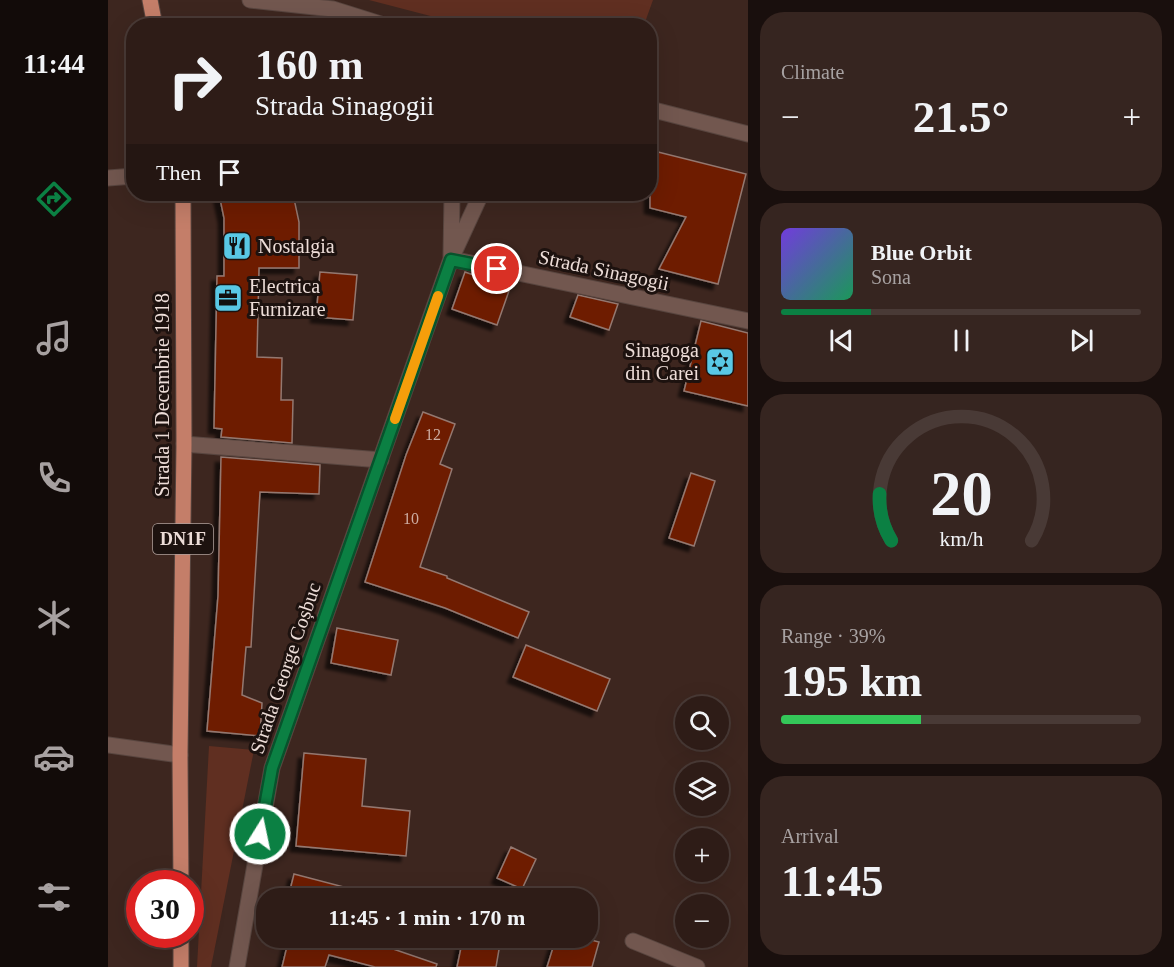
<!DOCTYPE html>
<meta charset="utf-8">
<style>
:root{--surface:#2e1c17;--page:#362520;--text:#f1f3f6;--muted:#a7a1a1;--line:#493a36;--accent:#0b8043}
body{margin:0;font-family:Georgia,serif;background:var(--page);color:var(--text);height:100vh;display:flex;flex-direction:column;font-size:22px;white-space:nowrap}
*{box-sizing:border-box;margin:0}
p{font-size:20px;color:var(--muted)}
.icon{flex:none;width:33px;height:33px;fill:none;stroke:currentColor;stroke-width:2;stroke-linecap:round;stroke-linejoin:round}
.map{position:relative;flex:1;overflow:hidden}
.side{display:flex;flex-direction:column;gap:12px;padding:12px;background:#190f0d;width:426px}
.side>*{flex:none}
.top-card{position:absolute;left:18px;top:18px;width:531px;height:183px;border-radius:24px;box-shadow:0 6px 24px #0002,0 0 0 2px var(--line);background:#2e1c17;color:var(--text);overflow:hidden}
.tools{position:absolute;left:567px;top:696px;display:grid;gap:12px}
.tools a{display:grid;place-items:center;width:54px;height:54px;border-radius:50%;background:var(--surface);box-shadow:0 6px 24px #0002,0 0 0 2px var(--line);font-size:30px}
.speed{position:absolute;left:18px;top:870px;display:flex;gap:12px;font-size:30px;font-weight:700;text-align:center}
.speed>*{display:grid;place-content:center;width:78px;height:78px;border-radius:50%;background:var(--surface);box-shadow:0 6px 24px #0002,0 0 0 2px var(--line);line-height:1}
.speed .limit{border:9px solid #d22;background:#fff;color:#111}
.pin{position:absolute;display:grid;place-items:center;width:51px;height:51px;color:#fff;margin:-26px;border:3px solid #fff;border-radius:50%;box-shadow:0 2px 6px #0007}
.me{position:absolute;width:66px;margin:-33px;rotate:10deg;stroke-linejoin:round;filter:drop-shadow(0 0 4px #0008)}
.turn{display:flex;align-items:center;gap:21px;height:126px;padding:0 30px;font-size:27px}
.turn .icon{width:78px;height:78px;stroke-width:2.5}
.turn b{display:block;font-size:42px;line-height:51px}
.then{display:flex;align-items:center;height:57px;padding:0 30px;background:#0003;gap:12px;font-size:22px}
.big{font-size:45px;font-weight:600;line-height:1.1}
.side .widget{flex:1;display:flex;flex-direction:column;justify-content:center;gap:9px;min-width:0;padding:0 21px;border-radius:24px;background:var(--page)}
.side .dial{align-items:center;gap:0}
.dial svg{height:156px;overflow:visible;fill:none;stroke:var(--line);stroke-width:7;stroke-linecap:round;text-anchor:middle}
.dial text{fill:var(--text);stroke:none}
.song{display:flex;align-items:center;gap:18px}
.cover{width:72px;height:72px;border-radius:9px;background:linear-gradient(135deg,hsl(260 70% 55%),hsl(150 70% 35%))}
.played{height:6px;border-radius:3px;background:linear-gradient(90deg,var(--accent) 25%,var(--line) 25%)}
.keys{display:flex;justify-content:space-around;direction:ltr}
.heat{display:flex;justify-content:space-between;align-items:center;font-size:33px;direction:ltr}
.charge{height:9px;border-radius:4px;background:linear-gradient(90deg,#34c759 39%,var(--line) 0)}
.trip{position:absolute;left:148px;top:888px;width:342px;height:60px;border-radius:24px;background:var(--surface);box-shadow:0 6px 24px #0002,0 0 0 2px var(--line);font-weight:600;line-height:60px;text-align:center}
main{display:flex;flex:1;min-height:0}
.dock{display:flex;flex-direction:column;width:108px;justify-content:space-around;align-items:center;background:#120b09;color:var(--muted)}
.dock .icon{width:42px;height:42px}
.dock .selected{color:var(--accent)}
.dock b{font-size:27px;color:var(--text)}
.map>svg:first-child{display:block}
</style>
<main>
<nav class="dock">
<b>11:44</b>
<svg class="icon selected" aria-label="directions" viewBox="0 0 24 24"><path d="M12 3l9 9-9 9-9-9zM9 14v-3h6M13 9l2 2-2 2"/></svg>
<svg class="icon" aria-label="music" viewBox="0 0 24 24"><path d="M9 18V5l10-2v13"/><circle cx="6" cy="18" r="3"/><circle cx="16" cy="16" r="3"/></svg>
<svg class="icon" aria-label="phone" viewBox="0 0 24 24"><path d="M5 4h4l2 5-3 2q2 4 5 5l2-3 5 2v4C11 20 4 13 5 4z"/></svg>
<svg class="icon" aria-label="climate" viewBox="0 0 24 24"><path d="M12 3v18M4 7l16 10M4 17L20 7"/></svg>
<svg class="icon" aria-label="car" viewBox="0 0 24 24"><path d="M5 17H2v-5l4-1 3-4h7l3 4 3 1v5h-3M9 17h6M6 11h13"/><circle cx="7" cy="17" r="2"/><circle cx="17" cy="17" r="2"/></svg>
<svg class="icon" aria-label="filters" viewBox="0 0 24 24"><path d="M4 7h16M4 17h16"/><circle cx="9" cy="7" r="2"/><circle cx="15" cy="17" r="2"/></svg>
</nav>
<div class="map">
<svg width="640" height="967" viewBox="0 0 640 967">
<defs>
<filter id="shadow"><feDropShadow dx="-5.5" dy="5.5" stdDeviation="1.5" flood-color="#0009"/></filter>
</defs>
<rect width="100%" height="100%" fill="#3d261f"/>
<path fill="#602f21" d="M261,0H545L536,25H357Z
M101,746L146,750L103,967H89Z"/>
<path fill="#6e1d01" stroke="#947870" stroke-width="1.5" filter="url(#shadow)" d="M542,150L638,174L610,284L551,269L578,217L542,208Z
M111,194H185L191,222V268H151L149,357L174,358L173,400H185L184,443L113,437L114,429L106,428L109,276H116V218Z
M212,272L249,275L245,320L208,317Z
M357,272L402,288L389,325L344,309Z
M470,295L510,304L501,330L462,317Z
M593,321L640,333V406L576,391Z
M315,412L347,424L332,464L344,469L312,567L339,576V578L421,612L410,638L337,608L257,582L298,455Z
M113,457L212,465L211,494L152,492L143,647H138L134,695L154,703L152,736L99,731L110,596Z
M583,473L607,481L586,546L561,538Z
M229,628L290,640L283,675L223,663Z
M418,645L502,679L489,711L405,677Z
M196,753L258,759L254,806L302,811L298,856L188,846Z
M403,847L428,859L414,889L389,878Z
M186,874L255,892L254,898H180Z
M181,938H253L329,964L328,967H267L221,955L217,967H174Z
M355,938H393L388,967H349Z
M448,938H475L491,942L484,967H439Z"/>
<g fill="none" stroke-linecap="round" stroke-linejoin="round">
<g stroke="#58453f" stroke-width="17">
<path id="minor" d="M142,0L225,9L279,26
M542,109L640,134
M0,178L26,176
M373,194L343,259L640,321
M76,444L273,460
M0,745L72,755
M525,941L589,967
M129,967L164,768L343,259L344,194"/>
</g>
<g stroke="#58453f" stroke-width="17">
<path id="primary" d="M42,0L47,26
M73,884L72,755L76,444L75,194
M73,934V967"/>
</g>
<use href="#minor" stroke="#72574f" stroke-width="15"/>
<use href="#primary" stroke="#c47e69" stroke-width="15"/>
</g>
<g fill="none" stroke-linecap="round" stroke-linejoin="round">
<g stroke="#07532c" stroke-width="15">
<path id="route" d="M152,834L164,768L343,260L389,269"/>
</g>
<use href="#route" stroke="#0b8043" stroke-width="10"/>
<path stroke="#f59e0b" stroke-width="10" d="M287,419L330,296"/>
</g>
<defs>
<g id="restaurant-square" transform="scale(1.5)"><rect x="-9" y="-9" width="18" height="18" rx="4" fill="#59c8e5" stroke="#1d120f"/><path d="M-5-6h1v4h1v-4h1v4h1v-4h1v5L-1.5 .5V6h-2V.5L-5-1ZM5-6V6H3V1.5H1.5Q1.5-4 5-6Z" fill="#111"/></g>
<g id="office-square" transform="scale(1.5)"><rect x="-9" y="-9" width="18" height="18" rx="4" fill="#59c8e5" stroke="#1d120f"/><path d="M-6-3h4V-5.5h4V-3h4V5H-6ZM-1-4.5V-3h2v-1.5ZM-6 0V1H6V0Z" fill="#111"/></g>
<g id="synagogue-square" transform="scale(1.5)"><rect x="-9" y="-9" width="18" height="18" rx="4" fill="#59c8e5" stroke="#1d120f"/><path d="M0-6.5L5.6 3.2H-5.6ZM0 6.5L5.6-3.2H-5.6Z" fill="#111"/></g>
</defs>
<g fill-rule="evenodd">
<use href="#restaurant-square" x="129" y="246"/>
<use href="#office-square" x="120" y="298"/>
<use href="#synagogue-square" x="612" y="362"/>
</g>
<g text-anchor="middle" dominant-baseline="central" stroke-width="6" stroke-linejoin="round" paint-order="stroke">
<g font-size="16" fill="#cdada2">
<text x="325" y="434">12</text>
<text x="303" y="518">10</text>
</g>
<rect fill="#1d120f" stroke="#afa09c" stroke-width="1.5" x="45" y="524" width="60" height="30" rx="4.5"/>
<g font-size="18" font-weight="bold" fill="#edddd8">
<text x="75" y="539">DN1F</text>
</g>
<g font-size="20" fill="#edddd8" stroke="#1d120f" text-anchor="start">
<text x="150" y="246">Nostalgia</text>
<text x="141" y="286">Electrica<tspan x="141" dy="23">Furnizare</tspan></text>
<text x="591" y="350" text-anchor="end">Sinagoga<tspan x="591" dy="23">din Carei</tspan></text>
</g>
<g font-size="20" fill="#edddd8" stroke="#1d120f">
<text transform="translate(496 270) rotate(12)">Strada Sinagogii</text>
<text transform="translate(54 395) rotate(-90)">Strada 1 Decembrie 1918</text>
<text transform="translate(177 668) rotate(-71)">Strada George Coșbuc</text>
</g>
</g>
</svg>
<div class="tools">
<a><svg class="icon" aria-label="search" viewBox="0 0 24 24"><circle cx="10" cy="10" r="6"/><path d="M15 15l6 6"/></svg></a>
<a><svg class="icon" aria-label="layers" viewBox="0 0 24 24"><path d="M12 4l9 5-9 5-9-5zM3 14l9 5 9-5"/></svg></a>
<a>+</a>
<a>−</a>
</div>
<div class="speed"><div class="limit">30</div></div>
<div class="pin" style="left:389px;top:269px;background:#d93025"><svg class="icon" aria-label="arrive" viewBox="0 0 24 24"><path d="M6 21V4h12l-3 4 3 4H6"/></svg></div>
<svg class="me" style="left:152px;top:834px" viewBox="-20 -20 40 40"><circle r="17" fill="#0b8043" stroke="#fff" stroke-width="3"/><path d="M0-11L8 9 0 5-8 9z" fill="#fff"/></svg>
<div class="trip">11:45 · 1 min · 170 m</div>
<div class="top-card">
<div class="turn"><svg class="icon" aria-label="right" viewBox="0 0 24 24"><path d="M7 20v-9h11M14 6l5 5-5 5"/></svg><div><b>160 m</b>Strada Sinagogii</div></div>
<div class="then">Then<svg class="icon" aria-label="arrive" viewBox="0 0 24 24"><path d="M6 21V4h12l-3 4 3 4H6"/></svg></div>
</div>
</div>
<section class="side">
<div class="widget"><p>Climate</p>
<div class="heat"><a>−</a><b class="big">21.5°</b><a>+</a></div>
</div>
<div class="widget">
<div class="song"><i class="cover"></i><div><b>Blue Orbit</b><p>Sona</p></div></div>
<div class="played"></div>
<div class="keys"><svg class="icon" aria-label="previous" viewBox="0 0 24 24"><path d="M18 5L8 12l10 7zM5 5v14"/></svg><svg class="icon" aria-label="pause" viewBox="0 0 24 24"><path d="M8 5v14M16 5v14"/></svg><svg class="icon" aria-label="next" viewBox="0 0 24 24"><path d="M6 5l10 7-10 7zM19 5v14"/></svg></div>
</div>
<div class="widget dial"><svg viewBox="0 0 100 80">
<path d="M14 69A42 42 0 1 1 86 69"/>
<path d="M14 69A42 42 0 0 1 8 45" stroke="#0b8043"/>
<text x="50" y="56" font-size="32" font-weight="700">20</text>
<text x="50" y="72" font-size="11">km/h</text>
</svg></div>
<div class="widget"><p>Range · 39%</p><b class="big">195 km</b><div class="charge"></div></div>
<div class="widget"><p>Arrival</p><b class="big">11:45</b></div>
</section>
</main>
